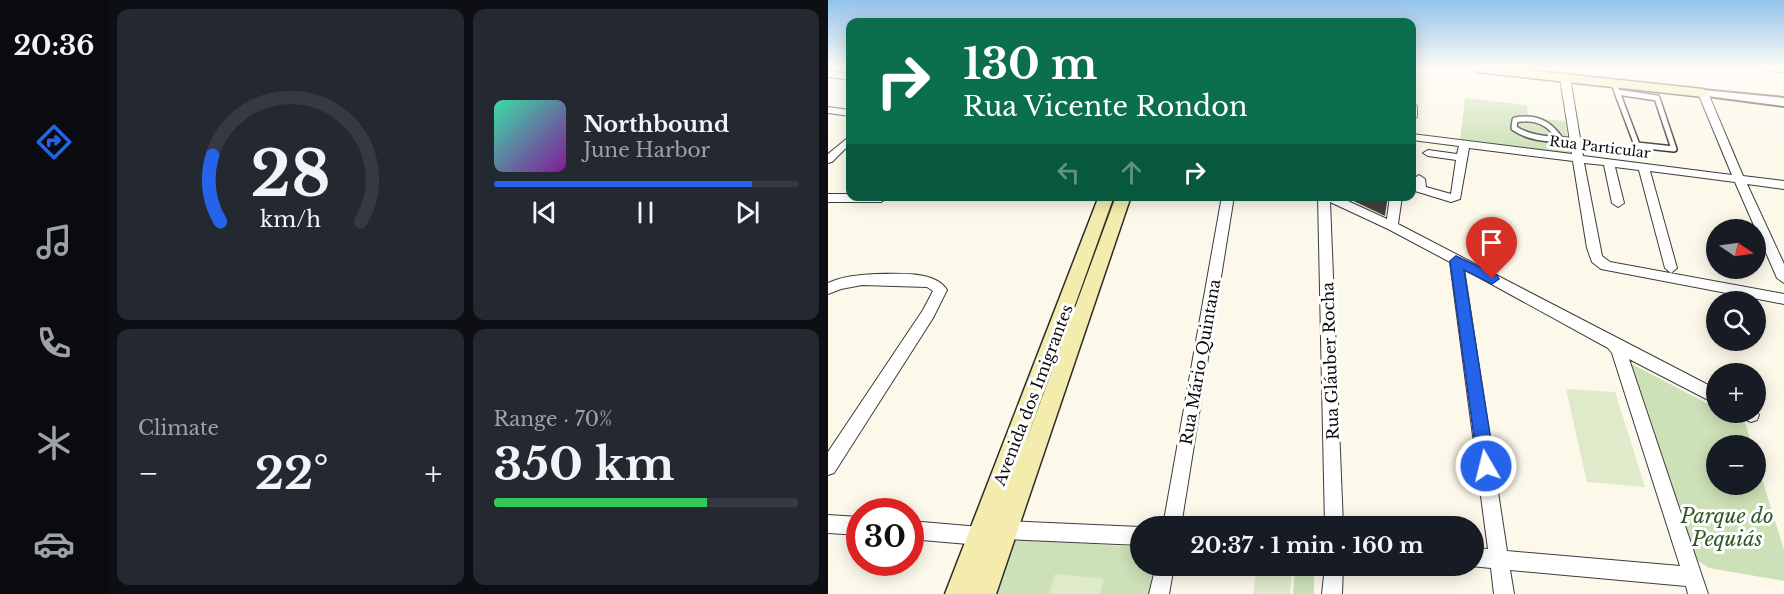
<!DOCTYPE html>
<meta charset="utf-8">
<style>
:root{--surface:#171b24;--page:#242831;--text:#f1f3f6;--muted:#9ea1a6;--line:#363941;--accent:#2563eb}
body{margin:0;font-family:"Libre Baskerville",serif;background:var(--page);color:var(--text);height:100vh;display:flex;flex-direction:column;font-size:22px;white-space:nowrap}
*{box-sizing:border-box;margin:0}
p{font-size:20px;color:var(--muted)}
.icon{flex:none;width:33px;height:33px;fill:none;stroke:currentColor;stroke-width:2;stroke-linecap:round;stroke-linejoin:round}
.map{position:relative;flex:1;overflow:hidden}
.details{display:flex;flex-direction:column;gap:9px;padding:9px;background:#0d0f14;width:720px}
.details>*{flex:none}
.hud{position:absolute;left:18px;top:18px;width:570px;height:183px;border-radius:12px;box-shadow:0 3px 15px #0003;background:#0b6e4f;color:#fff;overflow:hidden}
.needle{width:39px;rotate:103deg}
.controls{position:absolute;left:878px;top:219px;display:grid;gap:12px}
.controls a{display:grid;place-items:center;width:60px;height:60px;border-radius:50%;background:var(--surface);box-shadow:0 3px 15px #0003;font-size:30px}
.speed{position:absolute;left:18px;top:498px;display:flex;gap:12px;font-size:30px;font-weight:700;text-align:center}
.speed>*{display:grid;place-content:center;width:78px;height:78px;border-radius:50%;background:var(--surface);box-shadow:0 3px 15px #0003;line-height:1}
.speed .limit{border:9px solid #d22;background:#fff;color:#111}
.pin{position:absolute;display:grid;place-items:center;width:51px;height:51px;color:#fff;margin:-62px -26px;border-radius:50% 50% 50% 0;rotate:-45deg;box-shadow:0 0 6px #0007}
.pin .icon{rotate:45deg}
.me{position:absolute;width:66px;margin:-33px;rotate:352deg;stroke-linejoin:round;filter:drop-shadow(0 0 4px #0008)}
.turn{display:flex;align-items:center;gap:21px;height:126px;padding:0 18px;font-size:27px}
.turn .icon{width:78px;height:78px;stroke-width:2.5}
.turn b{display:block;font-size:42px;line-height:51px}
.lanes{display:flex;align-items:center;height:57px;padding:0 18px;background:#0003;justify-content:center;gap:30px;direction:ltr}
.lanes .off{opacity:.35}
.big{font-size:45px;font-weight:700;line-height:1.1}
.details .widget{flex:1;display:flex;flex-direction:column;justify-content:center;gap:9px;min-width:0;padding:0 21px;border-radius:12px;background:var(--page)}
.details .dial{align-items:center;gap:0}
.dial svg{height:156px;overflow:visible;fill:none;stroke:var(--line);stroke-width:7;stroke-linecap:round;text-anchor:middle}
.dial text{fill:var(--text);stroke:none}
.song{display:flex;align-items:center;gap:18px}
.cover{width:72px;height:72px;border-radius:9px;background:linear-gradient(135deg,hsl(160 70% 55%),hsl(290 70% 35%))}
.played{height:6px;border-radius:3px;background:linear-gradient(90deg,var(--accent) 85%,var(--line) 85%)}
.keys{display:flex;justify-content:space-around;direction:ltr}
.heat{display:flex;justify-content:space-between;align-items:center;font-size:33px;direction:ltr}
.charge{height:9px;border-radius:4px;background:linear-gradient(90deg,#34c759 70%,var(--line) 0)}
.details .tiles{flex:1;display:grid;gap:9px;grid-template-columns:repeat(2,1fr)}
.trip{position:absolute;left:302px;top:516px;width:354px;height:60px;border-radius:30px;background:var(--surface);box-shadow:0 3px 15px #0003;font-weight:700;line-height:60px;text-align:center}
main{display:flex;flex:1;min-height:0}
.tab-bar{display:flex;flex-direction:column;width:108px;justify-content:space-around;align-items:center;background:#090b0e;color:var(--muted)}
.tab-bar .icon{width:42px;height:42px}
.tab-bar .active{color:var(--accent)}
.tab-bar b{font-size:27px;color:var(--text)}
.map>svg:first-child{display:block}
</style>
<main>
<nav class="tab-bar">
<b>20:36</b>
<svg class="icon active" aria-label="directions" viewBox="0 0 24 24"><path d="M12 3l9 9-9 9-9-9zM9 14v-3h6M13 9l2 2-2 2"/></svg>
<svg class="icon" aria-label="music" viewBox="0 0 24 24"><path d="M9 18V5l10-2v13"/><circle cx="6" cy="18" r="3"/><circle cx="16" cy="16" r="3"/></svg>
<svg class="icon" aria-label="phone" viewBox="0 0 24 24"><path d="M5 4h4l2 5-3 2q2 4 5 5l2-3 5 2v4C11 20 4 13 5 4z"/></svg>
<svg class="icon" aria-label="climate" viewBox="0 0 24 24"><path d="M12 3v18M4 7l16 10M4 17L20 7"/></svg>
<svg class="icon" aria-label="car" viewBox="0 0 24 24"><path d="M5 17H2v-5l4-1 3-4h7l3 4 3 1v5h-3M9 17h6M6 11h13"/><circle cx="7" cy="17" r="2"/><circle cx="17" cy="17" r="2"/></svg>
</nav>
<section class="details">
<div class="tiles">
<div class="widget dial"><svg viewBox="0 0 100 80">
<path d="M14 69A42 42 0 1 1 86 69"/>
<path d="M14 69A42 42 0 0 1 10 35" stroke="#2563eb"/>
<text x="50" y="56" font-size="32" font-weight="700">28</text>
<text x="50" y="72" font-size="11">km/h</text>
</svg></div>
<div class="widget">
<div class="song"><i class="cover"></i><div><b>Northbound</b><p>June Harbor</p></div></div>
<div class="played"></div>
<div class="keys"><svg class="icon" aria-label="previous" viewBox="0 0 24 24"><path d="M18 5L8 12l10 7zM5 5v14"/></svg><svg class="icon" aria-label="pause" viewBox="0 0 24 24"><path d="M8 5v14M16 5v14"/></svg><svg class="icon" aria-label="next" viewBox="0 0 24 24"><path d="M6 5l10 7-10 7zM19 5v14"/></svg></div>
</div>
<div class="widget"><p>Climate</p>
<div class="heat"><a>−</a><b class="big">22°</b><a>+</a></div>
</div>
<div class="widget"><p>Range · 70%</p><b class="big">350 km</b><div class="charge"></div></div>
</div>
</section>
<div class="map">
<svg width="956" height="594" viewBox="0 0 956 594">
<rect width="100%" height="100%" fill="#fcf8ea"/>
<path fill="#cde1b8" d="M637,98L699,105L700,118L737,121L742,155L632,141Z
M798,361L888,408V412L897,413L917,423L924,445L888,446V484H927V456L956,550V581L881,568L863,556Z
M185,539L312,547V566H336L329,594H166Z
M467,567L486,569V594H465Z"/>
<path fill="#deeac9" d="M738,389L787,392L817,487L759,482Z
M429,566L464,569L462,594H425Z
M227,574L276,579L272,594H221Z"/>
<g fill="none" stroke-linecap="round" stroke-linejoin="round">
<g stroke="#3d3d3d" stroke-width="8">
<path id="service" d="M786,83L789,92
M789,92L829,98L846,149L809,145Z
M732,139C721,122 707,116 687,120L686,128C703,140 727,139 747,141"/>
</g>
<g stroke="#3d3d3d" stroke-width="2">
<path id="minor" d="M936,68H956V72L940,71Z
M0,71L22,74V80L0,77Z
M737,75L742,78L755,156L904,175L870,93L875,90L880,93L915,176L956,181V189L919,184L956,264V283L949,278L907,182L822,171L849,268L843,273L837,268L811,170L787,167L796,203L790,207L784,203L776,165L756,163L774,256L782,262L956,294V304L773,269L764,262L759,248L745,161L641,148L632,199L623,202L587,191L585,179L591,175L597,179L598,187L623,194L628,160L600,156L595,153L600,150L629,154L631,146L584,140V134L744,154L732,78Z
M584,103L589,106V117L584,120Z
M0,107L22,110V116L0,113Z
M22,136V144L4,162L0,163V154Z
M0,194H22V196L59,198L53,202H0Z
M394,196H406L353,526H335Z
M490,196H509L559,219L562,196H574L570,224L888,389V404L801,359L880,594H860L858,586L682,570L686,594H666L663,568L643,566H645V548L660,549L622,262L560,229L502,202L515,526H497ZM636,269L780,348L784,353L852,566L679,551Z
M48,274C69,274 107,270 119,290L105,318L6,473L0,475V452L95,310L105,291L99,287L34,285L13,289L0,294V283C15,276 31,275 48,274Z
M927,409L931,415L929,420L923,422L912,417L910,412H927Z
M0,515L32,517V535L0,533Z
M82,521L152,527L158,530L161,536L158,542L152,545L82,539Z
M178,521L312,527V545L178,539L172,536L169,530L172,524Z
M328,566H346L341,594H321Z
M497,566H515L514,594H494Z"/>
</g>
<g stroke="#3d3d3d" stroke-width="4">
<path id="tertiary" d="M875,90L956,98V106L871,95V91Z"/>
</g>
<g stroke="#2c2c2c" stroke-width="3">
<path id="secondary" d="M643,68H679L875,89L881,93L875,97L649,72Z
M271,196H286L196,447L288,196H303L168,594H117Z"/>
</g>
<use href="#service" stroke="#fff" stroke-width="5"/>
<use href="#minor" fill="#fff" fill-rule="evenodd"/>
<use href="#tertiary" fill="#fff" fill-rule="evenodd"/>
<use href="#secondary" fill="#f4ecad" fill-rule="evenodd"/>
</g>
<path fill="#46403e" d="M515,196H560L557,216Z"/>
<linearGradient id="sky" x2="0" y2="1"><stop stop-color="#93c2ea"/><stop offset="0.45" stop-color="#fefcf6"/><stop offset="1" stop-color="#fefcf6" stop-opacity="0"/></linearGradient>
<rect width="956" height="151" fill="url(#sky)"/>
<path fill="#2563eb" stroke="#184099" stroke-width="1.5" d="M628,256L669,275L671,279L664,284L636,270L667,466L665,472L658,475L652,472L650,466L622,261Z"/>
<g text-anchor="middle" dominant-baseline="central" stroke-width="6" stroke-linejoin="round" paint-order="stroke">
<g font-size="14" fill="#0a0a0a" stroke="#fff">
<text transform="translate(772 147) rotate(7)">Rua Particular</text>
</g>
<g font-size="16" fill="#0a0a0a" stroke="#fff">
<text transform="translate(502 361) rotate(-92)">Rua Gláuber Rocha</text>
<text transform="translate(372 362) rotate(-80)">Rua Mário Quintana</text>
<text transform="translate(205 395) rotate(-69)">Avenida dos Imigrantes</text>
</g>
<g font-size="20" font-style="italic" fill="#2e5724" stroke="#fff">
<text x="899" y="516">Parque do<tspan x="899" dy="23">Pequiás</tspan></text>
</g>
</g>
</svg>
<div class="controls">
<a><svg class="needle" viewBox="-14 -14 28 28"><path d="M0-13l5 13h-10z" fill="#e53935"/><path d="M0 13l5-13h-10z" fill="#9ea1a6"/></svg></a>
<a><svg class="icon" aria-label="search" viewBox="0 0 24 24"><circle cx="10" cy="10" r="6"/><path d="M15 15l6 6"/></svg></a>
<a>+</a>
<a>−</a>
</div>
<div class="speed"><div class="limit">30</div></div>
<div class="pin" style="left:664px;top:279px;background:#d93025"><svg class="icon" aria-label="arrive" viewBox="0 0 24 24"><path d="M6 21V4h12l-3 4 3 4H6"/></svg></div>
<svg class="me" style="left:658px;top:466px" viewBox="-20 -20 40 40"><circle r="17" fill="#2563eb" stroke="#fff" stroke-width="3"/><path d="M0-11L8 9 0 5-8 9z" fill="#fff"/></svg>
<div class="trip">20:37 · 1 min · 160 m</div>
<div class="hud">
<div class="turn"><svg class="icon" aria-label="right" viewBox="0 0 24 24"><path d="M7 20v-9h11M14 6l5 5-5 5"/></svg><div><b>130 m</b>Rua Vicente Rondon</div></div>
<div class="lanes"><svg class="icon off" aria-label="left" viewBox="0 0 24 24"><path d="M17 20v-9H6M10 6l-5 5 5 5"/></svg><svg class="icon off" aria-label="ahead" viewBox="0 0 24 24"><path d="M12 20V5M6 11l6-6 6 6"/></svg><svg class="icon" aria-label="right" viewBox="0 0 24 24"><path d="M7 20v-9h11M14 6l5 5-5 5"/></svg></div>
</div>
</div>
</main>
